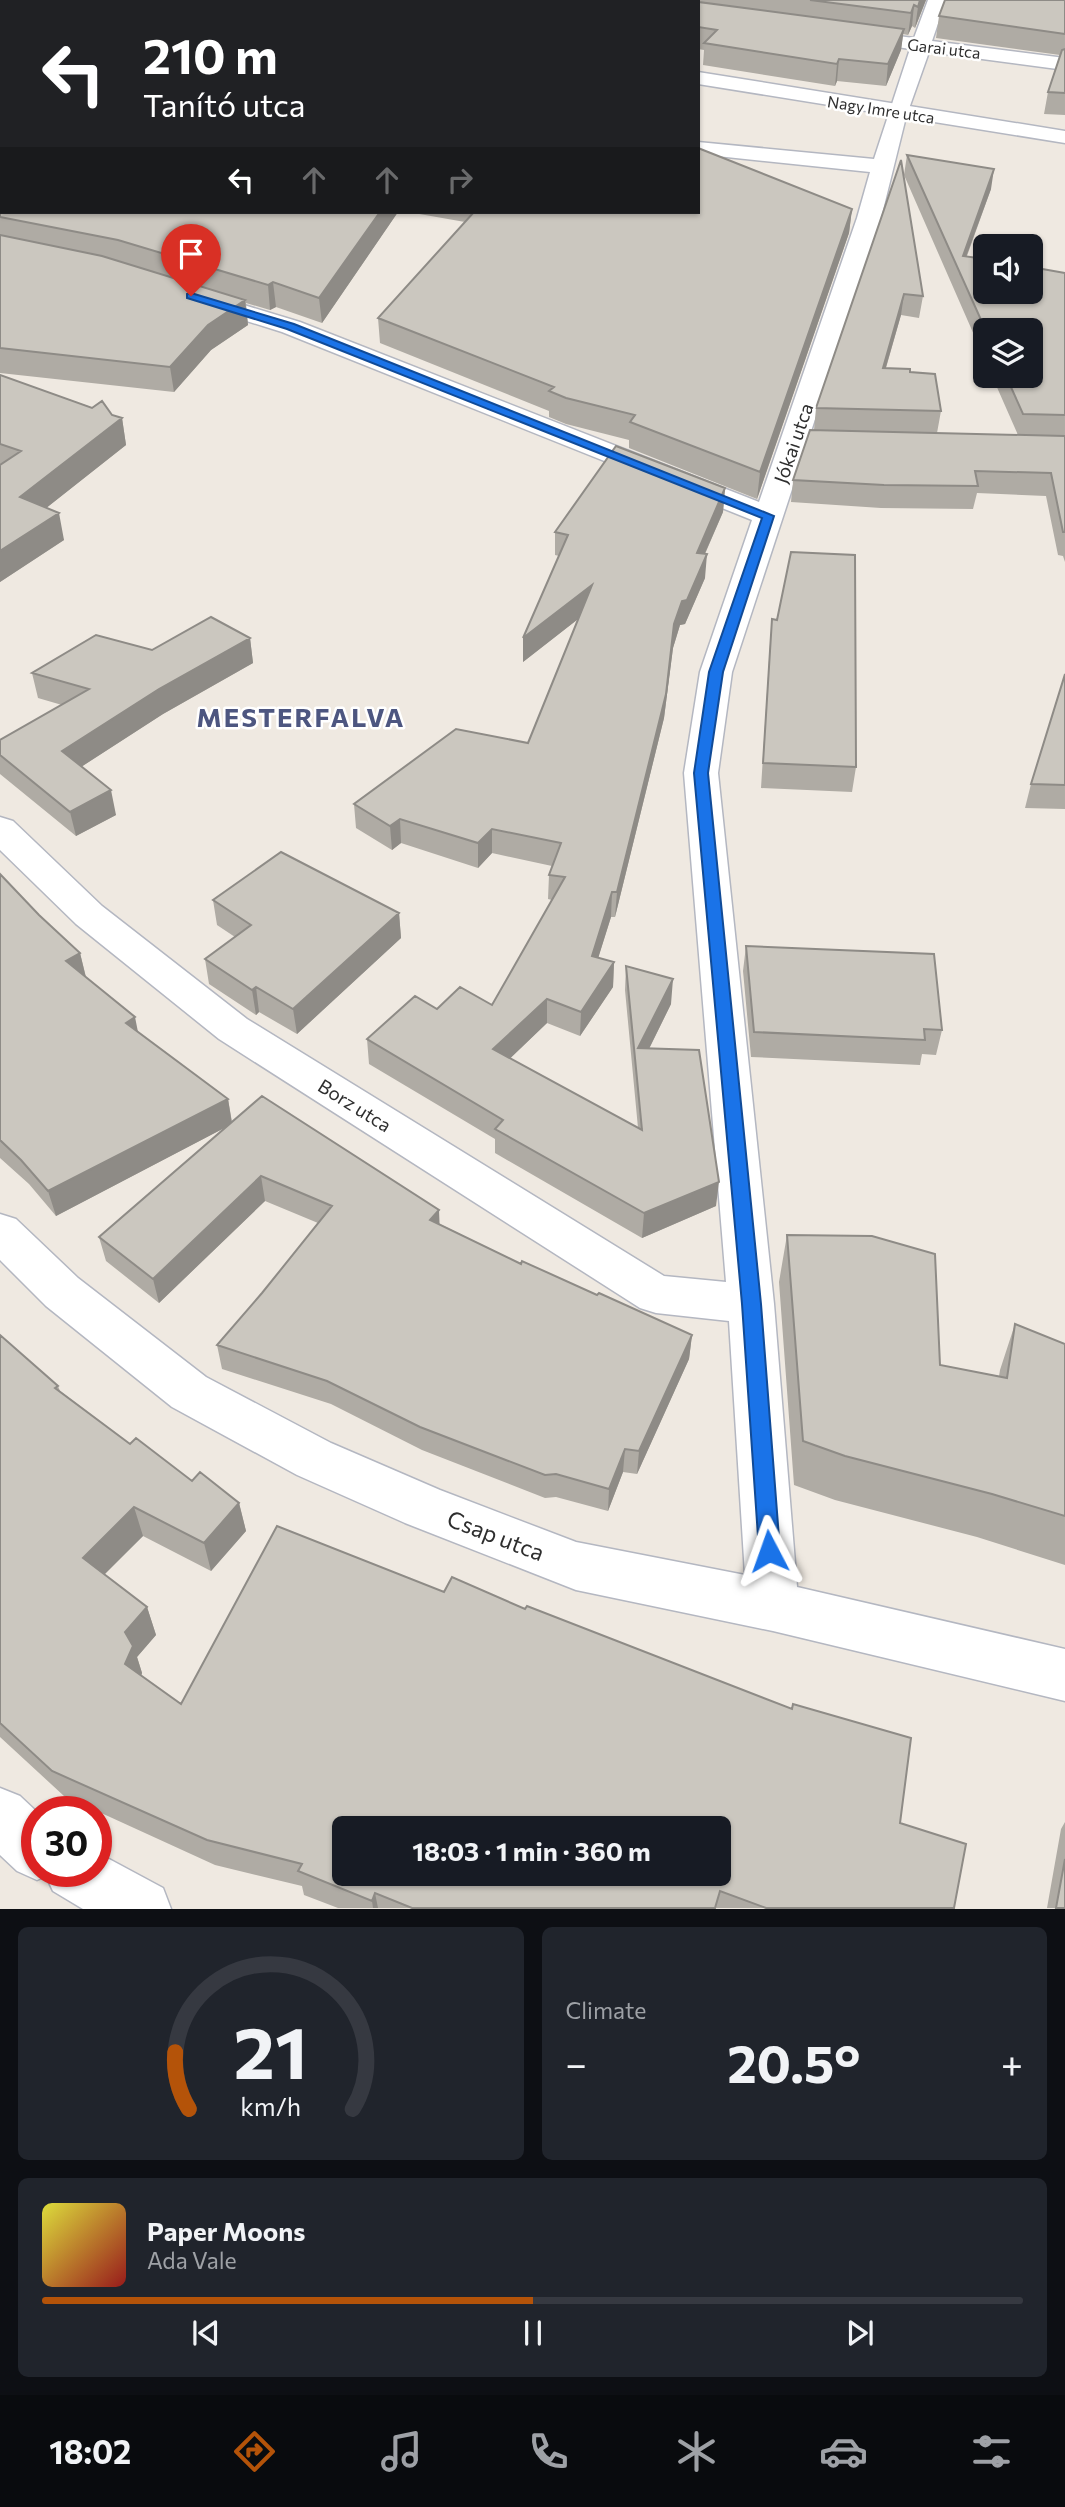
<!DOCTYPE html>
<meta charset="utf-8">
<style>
:root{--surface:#171b24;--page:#20242c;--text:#f1f3f6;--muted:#9ea1a6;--line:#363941;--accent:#b45309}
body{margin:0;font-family:Commissioner,sans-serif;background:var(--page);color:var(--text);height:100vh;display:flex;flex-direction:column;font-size:26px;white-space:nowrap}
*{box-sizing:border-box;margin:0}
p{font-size:23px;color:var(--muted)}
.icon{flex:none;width:38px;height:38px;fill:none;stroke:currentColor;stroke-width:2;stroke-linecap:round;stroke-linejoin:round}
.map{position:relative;height:1909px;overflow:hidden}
.side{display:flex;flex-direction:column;gap:18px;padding:18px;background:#0d0f14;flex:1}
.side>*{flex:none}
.banner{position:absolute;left:0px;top:0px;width:700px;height:214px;box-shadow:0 2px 5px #0004;background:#202124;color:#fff;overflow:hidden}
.fabs{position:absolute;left:973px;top:234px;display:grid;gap:14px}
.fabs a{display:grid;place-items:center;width:70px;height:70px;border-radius:10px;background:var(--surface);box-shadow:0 2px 5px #0004;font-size:35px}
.speed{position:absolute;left:21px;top:1796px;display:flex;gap:14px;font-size:35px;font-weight:700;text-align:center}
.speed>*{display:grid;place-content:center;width:91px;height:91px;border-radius:50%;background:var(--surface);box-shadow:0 2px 5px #0004;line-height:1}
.speed .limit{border:10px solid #d22;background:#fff;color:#111}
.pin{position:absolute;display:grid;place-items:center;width:60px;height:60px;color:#fff;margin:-72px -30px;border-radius:50% 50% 50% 0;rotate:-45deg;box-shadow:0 0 7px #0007}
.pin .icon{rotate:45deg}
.me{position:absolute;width:77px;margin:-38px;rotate:356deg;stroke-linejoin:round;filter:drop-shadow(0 0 5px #0008)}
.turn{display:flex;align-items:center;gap:24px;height:147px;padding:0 28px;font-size:32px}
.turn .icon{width:91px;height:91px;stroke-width:2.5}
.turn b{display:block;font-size:49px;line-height:60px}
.lanes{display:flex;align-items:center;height:66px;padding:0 28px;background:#0003;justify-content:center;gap:35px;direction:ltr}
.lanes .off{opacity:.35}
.big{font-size:52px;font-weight:700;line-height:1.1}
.side .card{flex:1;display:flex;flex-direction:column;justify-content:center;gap:10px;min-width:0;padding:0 24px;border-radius:10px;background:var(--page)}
.side .dial{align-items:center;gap:0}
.dial svg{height:182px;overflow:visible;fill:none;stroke:var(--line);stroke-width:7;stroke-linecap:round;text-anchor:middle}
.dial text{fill:var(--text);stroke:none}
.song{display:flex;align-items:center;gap:21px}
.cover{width:84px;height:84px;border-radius:10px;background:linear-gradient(135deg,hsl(60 70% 55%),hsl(0 70% 35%))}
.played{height:7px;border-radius:4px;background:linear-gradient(90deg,var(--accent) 50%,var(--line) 50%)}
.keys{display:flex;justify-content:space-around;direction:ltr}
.heat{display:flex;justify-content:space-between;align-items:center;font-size:38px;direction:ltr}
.side .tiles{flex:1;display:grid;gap:18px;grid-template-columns:1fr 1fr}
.card:last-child{grid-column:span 2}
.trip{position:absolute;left:332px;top:1816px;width:399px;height:70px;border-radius:10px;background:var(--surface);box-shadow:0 2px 5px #0004;font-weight:700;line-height:70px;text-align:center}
.tabs{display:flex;height:112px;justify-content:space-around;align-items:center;background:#090b0e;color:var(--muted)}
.tabs .icon{width:49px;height:49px}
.tabs .current{color:var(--accent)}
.tabs b{font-size:32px;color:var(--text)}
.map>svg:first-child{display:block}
</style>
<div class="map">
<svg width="1065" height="1909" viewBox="0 0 1065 1909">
<rect width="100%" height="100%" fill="#efe9e1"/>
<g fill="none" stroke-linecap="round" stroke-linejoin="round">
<g stroke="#b4b7c1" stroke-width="3">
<path id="minor" d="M928,0H946L932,41L1065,58V70L929,52L906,117L881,218L732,672L718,773L774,1304L797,1587L1065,1649V1701L773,1631L576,1590L405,1523L297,1475L172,1407L46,1306L0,1260V1214L16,1219L78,1278L206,1377L331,1443L440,1490L576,1542L745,1575L729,1321L656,1313L640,1308L219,1039L76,924L0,850V817L13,821L102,906L247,1019L664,1276L726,1282L684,773L700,672L752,520L282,332L189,303L186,298L189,293L198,291L300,322L759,502L857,218L870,172L698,154V142L874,159L910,49L891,46L888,42L898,36L914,38Z
M0,1788L20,1796L37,1812V1871H96V1852L163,1888L171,1909H83L53,1891L46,1876L37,1880L17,1871L0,1855Z"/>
</g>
<g stroke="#b4b7c1" stroke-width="3">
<path id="tertiary" d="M185,0H204L184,2Z
M698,72L1065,131V143L698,84Z
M0,154H2L0,168Z"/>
</g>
<path stroke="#c9c9c9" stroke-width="2.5" stroke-dasharray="2.5 2" stroke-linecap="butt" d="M139,2L141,0"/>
<use href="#minor" fill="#fff" fill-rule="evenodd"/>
<use href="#tertiary" fill="#fff" fill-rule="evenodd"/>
</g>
<path fill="#afaba4" d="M210,0H926L915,28L912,26L908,35L903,34L901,50L886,86L837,81L835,86L703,65L704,50L698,49V2H208Z
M1065,0V115L1044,114L1048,92L1060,55L936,38L939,16Z
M907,155L991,189L967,256L1065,273V562L1063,556L1058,555L1046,496L977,493L973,509L881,508L791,502L793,480L814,430L816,408L901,160L923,296L919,318L901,315L886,368L910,372L941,411L937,433L1018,435L992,376H1031L985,331V360L904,175Z
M0,176L2,212H398L322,323L276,307L270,310L246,303L248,325L211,350L174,392L0,373Z
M852,209L849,233L757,499L629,448V440L566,424L549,417V411L380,343L378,318L465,222L408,212H698Z
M0,375L122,418L126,445L46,508L64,540L0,582Z
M725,488L723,512L705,554V578L685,624L680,625L673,648L664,718L615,917H611L598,958L614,962L613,987L580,1036L547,1023L510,1058L638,1128L625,990L626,966L671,1004L649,1049L716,1206L642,1238L495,1153V1139L369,1064L367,1039L437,1009L492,1005L552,900L548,899L549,875L552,866L492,853L478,868L401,843L392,850L356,828L354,804L528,743L578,619L523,662L559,556L555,555V532Z
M772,619L856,767L852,792L761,788L770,644Z
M250,638L253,663L163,714L81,767L116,815L76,836L0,774V740L62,705L38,698L32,673L152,650Z
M1065,674V809L1025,808L1031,784Z
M0,874L39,915L80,953L86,977L138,1032L228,1099L232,1122L521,1264L692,1335L689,1359L637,1474L623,1472L608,1511L556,1497L545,1498L422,1450L331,1404L222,1369L217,1345L262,1293L318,1223L265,1201L159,1303L106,1261L99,1237L226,1127L56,1216L29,1184L0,1158Z
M213,900L399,913L401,938L297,1034L259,1012L256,1015L209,984L205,959L235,937L217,925Z
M746,946L942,1030L936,1055L922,1054L920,1065L751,1057L743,971Z
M787,1235L940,1365L999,1376L1000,1370L1015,1324L1065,1344V1565L977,1537L835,1500L794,1485L779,1282Z
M0,1335L58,1386L60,1391L130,1444L192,1481L239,1503L246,1531L211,1571L143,1536L104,1574L147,1607L156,1635L137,1657L142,1673L141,1676L181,1704L900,1823L954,1908H338L304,1895L302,1886L215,1865L64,1796L0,1737Z
M1065,1822V1908H1047L1061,1829Z"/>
<path fill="#8e8b86" d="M113,0H125L126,2H111Z
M468,0H480V2H463Z
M920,0H926L915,28L918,7Z
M914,5L912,26L908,35L911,13Z
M904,29L901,50L886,86L888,64Z
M839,59L837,81L835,86L837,64Z
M2,79V106L0,107V80Z
M994,169L991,189L959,276L963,256Z
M852,209L849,233L757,499L760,472Z
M380,212H398L322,323L319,298Z
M273,282L276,307L270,310L268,285Z
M904,294L901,315L879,391L883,368Z
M245,300L248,325L211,350L174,392L170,367L208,325Z
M122,418L126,445L26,524L20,497Z
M725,488L723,512L695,576L697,553Z
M59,513L64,540L0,582V551Z
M707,554L705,578L685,624L680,625L673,648L664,718L615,917L617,892L674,624L682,601Z
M592,585L591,609L523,662V638Z
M250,638L253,663L163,714L67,776L62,751L159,689Z
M111,790L116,815L76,836L70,812Z
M400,819L401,843L392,850L390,826Z
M492,829V853L478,868V843Z
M612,892L611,917L591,981L592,956Z
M399,913L401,938L297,1034L293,1009Z
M80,953L86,978L66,961Z
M614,962L613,987L580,1036L581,1012Z
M673,979L671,1004L637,1073L638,1048Z
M256,987L259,1012L256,1015L252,990Z
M547,999V1023L494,1074L493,1049Z
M135,1017L140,1042L126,1023Z
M228,1099L232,1124L56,1216L48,1191Z
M261,1176L265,1201L159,1303L153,1279Z
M719,1182L716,1206L642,1238L644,1213Z
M439,1210L440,1235L430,1220Z
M692,1335L689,1359L637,1474L639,1451Z
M625,1449L623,1472L608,1511L609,1489Z
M239,1503L246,1531L211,1571L204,1543Z
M134,1507L143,1536L93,1586L83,1558Z
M147,1607L156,1635L137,1657L142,1673L135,1691L125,1664V1632Z
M375,1893L378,1908H373L372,1901Z"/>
<path fill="#cbc7bf" stroke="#8e8b86" stroke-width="2" fill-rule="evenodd" d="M0,0H113L111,2H2V79L0,80Z
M210,0H300V2H208Z
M418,0H468L463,2H431Z
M514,0H699V2L904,29L888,64L839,59L837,64L704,43L717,30L698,27V2H529Z
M810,0H920L918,7L914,5L911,13Z
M945,0H1065V34L939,16Z
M1065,49V93L1048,92L1062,50Z
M698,148L852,209L760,472L630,422L635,415L566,398L549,391L554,387L378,318L474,212H698Z
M907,155L994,169L963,256L985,259V292H1031V267L1065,273V415L1023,414L1006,376H1031V331H986Z
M901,160L923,296L904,294L883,368L910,369V372L935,374L941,411L816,408Z
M2,175V212H380L319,298L273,282L268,285L118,240L0,217V176Z
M0,235L102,256L245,300L208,325L170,367L0,348Z
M0,375L92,408L102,401L112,415L122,418L20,497L59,513L0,551V465L21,451L0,444Z
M810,430L1065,436V532H1063L1051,473L975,471L978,486L884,485L793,480Z
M616,446L725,488L697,553L707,554L687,600L682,601L674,624L666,694L617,892H612L592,956L614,962L581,1012L547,999L493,1049L642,1130L626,966L673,979L638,1048L699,1050L719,1182L644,1213L495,1129L503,1120L367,1039L415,996L437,1009L460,987L492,1005L565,877L549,875L561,843L492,829L478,843L400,819L390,826L354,804L456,729L528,743L592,585L523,638L568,535L555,532Z
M791,552L855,555L856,767L763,763L772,619L777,620Z
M211,617L250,638L159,689L62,751L111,790L70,812L0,755V740L89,689L32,673L96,635L152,650Z
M1065,674V785L1031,784Z
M281,852L399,913L293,1009L256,987L252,990L205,959L251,925L213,900Z
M0,874L39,915L80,953L66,961L135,1017L126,1023L228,1099L48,1191L21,1160L0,1140Z
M746,946L934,954L942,1030L924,1029L925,1040L754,1032Z
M262,1096L439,1210L430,1220L521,1264L522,1261L597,1295L599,1293L692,1335L639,1451L625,1449L609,1489L556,1474L545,1475L420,1427L327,1381L217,1345L262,1293L332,1206L261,1176L153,1279L99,1237Z
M787,1235L872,1236L935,1254L940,1365L1007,1378L1015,1324L1065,1344V1516L992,1494L845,1456L803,1441Z
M0,1335L58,1386L55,1388L130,1444L136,1438L192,1481L200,1472L239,1503L204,1543L134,1507L83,1558L147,1607L125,1632L133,1646L125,1664L181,1704L277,1526L444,1592L452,1577L525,1609L527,1606L792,1709L793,1704L911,1738L900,1823L966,1844L954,1908H766L720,1891L715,1908H412L375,1893L372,1901L298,1871L302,1864L207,1840L52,1771L0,1723ZM345,1829H719V1874H345Z
M1065,1859V1908H1056Z"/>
<path fill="#1a73e8" stroke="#114b97" stroke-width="2" d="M191,293L294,324L774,516L723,672L708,773L761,1304L780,1551L777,1558L769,1561L762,1558L759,1551L742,1304L694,773L709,672L762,518L287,329L187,298V294Z"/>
<g text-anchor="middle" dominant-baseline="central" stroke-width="5" stroke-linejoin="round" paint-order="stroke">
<g font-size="16" fill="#2e2e2e" stroke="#fff">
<text transform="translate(944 48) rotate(7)">Garai utca</text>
<text transform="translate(881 109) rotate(9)">Nagy Imre utca</text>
</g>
<g font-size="19" fill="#2e2e2e" stroke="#fff">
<text transform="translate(793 443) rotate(-71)">Jókai utca</text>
<text transform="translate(355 1105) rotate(32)">Borz utca</text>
</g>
<g font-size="23" fill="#2e2e2e" stroke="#fff">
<text transform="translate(496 1535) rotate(21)">Csap utca</text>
</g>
<g font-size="26" font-weight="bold" letter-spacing="2" fill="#4d5680" stroke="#fff">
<text x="301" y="716">MESTERFALVA</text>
</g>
</g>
</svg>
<div class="fabs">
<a><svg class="icon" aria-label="sound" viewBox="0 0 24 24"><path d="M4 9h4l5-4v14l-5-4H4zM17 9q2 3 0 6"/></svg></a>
<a><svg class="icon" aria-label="layers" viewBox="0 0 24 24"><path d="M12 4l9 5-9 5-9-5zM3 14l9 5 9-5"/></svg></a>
</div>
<div class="speed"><div class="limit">30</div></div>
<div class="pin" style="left:191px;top:296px;background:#d93025"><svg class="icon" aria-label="arrive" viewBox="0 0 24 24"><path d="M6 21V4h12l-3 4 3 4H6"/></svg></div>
<svg class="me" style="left:769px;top:1551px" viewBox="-20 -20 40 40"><path d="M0-17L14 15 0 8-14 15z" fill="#1a73e8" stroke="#fff" stroke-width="4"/></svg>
<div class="trip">18:03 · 1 min · 360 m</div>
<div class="banner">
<div class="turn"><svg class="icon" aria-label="left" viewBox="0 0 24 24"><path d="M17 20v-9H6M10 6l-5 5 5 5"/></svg><div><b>210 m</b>Tanító utca</div></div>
<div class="lanes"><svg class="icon" aria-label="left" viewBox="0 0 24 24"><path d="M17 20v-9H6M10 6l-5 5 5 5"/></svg><svg class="icon off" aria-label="ahead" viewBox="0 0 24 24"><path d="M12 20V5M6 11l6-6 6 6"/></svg><svg class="icon off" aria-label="ahead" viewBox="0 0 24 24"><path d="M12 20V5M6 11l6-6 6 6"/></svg><svg class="icon off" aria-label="right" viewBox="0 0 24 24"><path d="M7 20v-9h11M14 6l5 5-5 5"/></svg></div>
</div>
</div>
<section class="side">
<div class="tiles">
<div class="card dial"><svg viewBox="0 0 100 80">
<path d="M14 69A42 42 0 1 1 86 69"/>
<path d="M14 69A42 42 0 0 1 8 44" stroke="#b45309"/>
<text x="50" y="56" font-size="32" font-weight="700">21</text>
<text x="50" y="72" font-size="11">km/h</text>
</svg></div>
<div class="card"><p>Climate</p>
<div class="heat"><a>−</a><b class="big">20.5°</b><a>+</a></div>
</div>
<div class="card">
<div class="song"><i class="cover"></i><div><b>Paper Moons</b><p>Ada Vale</p></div></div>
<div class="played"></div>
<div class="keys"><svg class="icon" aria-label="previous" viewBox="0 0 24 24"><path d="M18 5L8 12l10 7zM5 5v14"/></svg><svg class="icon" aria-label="pause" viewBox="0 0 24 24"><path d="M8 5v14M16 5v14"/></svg><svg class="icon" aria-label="next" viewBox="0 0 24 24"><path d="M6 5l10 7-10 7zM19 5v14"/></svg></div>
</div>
</div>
</section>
<nav class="tabs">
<b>18:02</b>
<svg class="icon current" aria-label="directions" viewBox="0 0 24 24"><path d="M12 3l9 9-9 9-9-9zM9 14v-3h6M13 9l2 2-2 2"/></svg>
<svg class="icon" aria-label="music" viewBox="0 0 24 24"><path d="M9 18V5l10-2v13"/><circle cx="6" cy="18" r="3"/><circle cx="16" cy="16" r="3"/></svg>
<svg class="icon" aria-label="phone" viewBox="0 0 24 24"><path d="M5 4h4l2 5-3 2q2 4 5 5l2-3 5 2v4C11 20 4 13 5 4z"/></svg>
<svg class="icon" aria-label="climate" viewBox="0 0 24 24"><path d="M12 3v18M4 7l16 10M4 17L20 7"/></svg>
<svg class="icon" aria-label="car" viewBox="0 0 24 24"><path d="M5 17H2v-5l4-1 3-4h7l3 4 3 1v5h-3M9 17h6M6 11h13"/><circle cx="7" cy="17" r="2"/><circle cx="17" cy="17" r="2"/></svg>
<svg class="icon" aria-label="filters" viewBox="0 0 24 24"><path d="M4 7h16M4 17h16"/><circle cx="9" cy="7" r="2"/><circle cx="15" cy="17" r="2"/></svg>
</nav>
